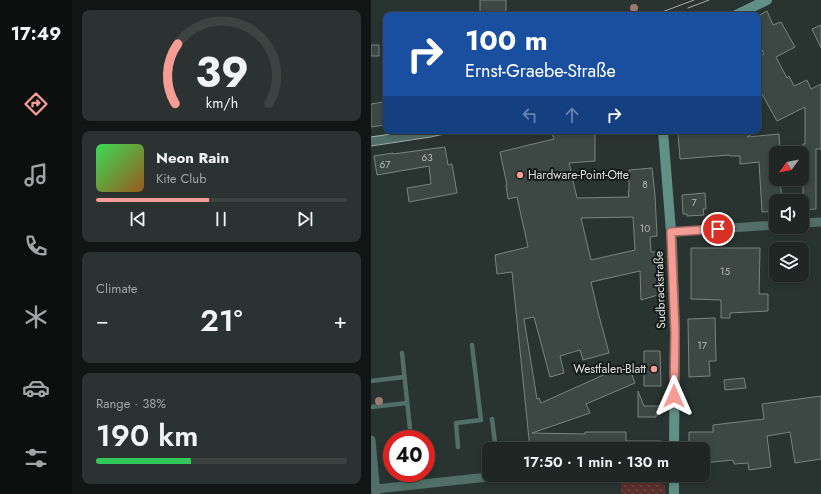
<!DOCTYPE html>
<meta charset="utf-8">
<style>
:root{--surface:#1f2624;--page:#2c3231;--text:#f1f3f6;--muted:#a1a5a6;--line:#3c4341;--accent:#f59c94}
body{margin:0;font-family:Jost,sans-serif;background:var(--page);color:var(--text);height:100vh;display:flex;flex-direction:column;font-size:15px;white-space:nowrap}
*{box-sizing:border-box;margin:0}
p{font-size:13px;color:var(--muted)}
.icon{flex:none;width:22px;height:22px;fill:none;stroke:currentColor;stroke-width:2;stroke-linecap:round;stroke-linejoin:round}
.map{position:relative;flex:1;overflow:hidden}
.panel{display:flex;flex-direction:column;gap:10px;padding:10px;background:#111514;width:299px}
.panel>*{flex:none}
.top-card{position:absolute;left:12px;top:12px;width:378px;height:122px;border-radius:8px;box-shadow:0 2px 6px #0003,0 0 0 1px var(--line);background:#1a4fa0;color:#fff;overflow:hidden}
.needle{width:26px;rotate:237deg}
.fabs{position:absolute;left:398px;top:146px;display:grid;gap:8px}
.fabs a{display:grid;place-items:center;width:40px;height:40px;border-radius:8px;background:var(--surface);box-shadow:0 2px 6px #0003,0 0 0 1px var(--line);font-size:20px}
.speed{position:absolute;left:12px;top:430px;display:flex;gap:8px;font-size:20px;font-weight:700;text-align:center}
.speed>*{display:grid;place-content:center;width:52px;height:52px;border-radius:50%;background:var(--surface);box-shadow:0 2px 6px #0003,0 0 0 1px var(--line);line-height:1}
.speed .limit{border:6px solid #d22;background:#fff;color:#111}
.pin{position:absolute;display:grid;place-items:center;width:34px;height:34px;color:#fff;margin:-17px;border:2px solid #fff;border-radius:50%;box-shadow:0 1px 4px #0007}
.me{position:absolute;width:44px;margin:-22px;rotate:0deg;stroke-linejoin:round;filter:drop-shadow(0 0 3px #0008)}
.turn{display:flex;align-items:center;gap:14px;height:84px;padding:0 16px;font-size:18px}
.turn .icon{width:52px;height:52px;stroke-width:2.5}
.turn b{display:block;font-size:28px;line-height:34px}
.lanes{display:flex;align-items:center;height:38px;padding:0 16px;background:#0003;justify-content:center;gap:20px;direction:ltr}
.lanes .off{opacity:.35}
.big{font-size:30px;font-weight:600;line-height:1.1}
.panel .widget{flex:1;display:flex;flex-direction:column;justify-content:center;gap:6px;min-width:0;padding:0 14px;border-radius:8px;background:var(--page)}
.panel .dial{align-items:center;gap:0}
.dial svg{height:104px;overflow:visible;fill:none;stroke:var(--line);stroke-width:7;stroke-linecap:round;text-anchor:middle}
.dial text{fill:var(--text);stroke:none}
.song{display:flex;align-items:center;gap:12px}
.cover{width:48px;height:48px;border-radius:6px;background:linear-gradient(135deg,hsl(130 70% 55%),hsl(30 70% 35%))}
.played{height:4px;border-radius:2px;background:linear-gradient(90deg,var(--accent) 45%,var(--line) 45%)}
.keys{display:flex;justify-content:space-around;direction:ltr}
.heat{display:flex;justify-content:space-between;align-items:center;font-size:22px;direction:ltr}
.charge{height:6px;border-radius:3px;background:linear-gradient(90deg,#34c759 38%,var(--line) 0)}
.trip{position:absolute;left:111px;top:442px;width:228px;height:40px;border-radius:8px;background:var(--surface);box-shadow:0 2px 6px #0003,0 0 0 1px var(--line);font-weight:600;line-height:40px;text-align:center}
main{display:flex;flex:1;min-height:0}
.menu{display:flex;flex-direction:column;width:72px;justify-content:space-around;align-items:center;background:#0c0f0e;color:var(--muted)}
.menu .icon{width:28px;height:28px}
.menu .current{color:var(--accent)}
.menu b{font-size:18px;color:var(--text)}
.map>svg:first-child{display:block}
</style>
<main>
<nav class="menu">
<b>17:49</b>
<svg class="icon current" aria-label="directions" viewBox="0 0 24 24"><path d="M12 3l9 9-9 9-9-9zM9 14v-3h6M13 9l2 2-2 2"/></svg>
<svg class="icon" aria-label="music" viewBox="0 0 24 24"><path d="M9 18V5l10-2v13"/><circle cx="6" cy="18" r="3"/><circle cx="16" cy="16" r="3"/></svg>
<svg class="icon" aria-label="phone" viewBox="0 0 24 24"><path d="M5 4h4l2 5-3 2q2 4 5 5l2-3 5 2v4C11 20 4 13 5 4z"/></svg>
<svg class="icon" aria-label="climate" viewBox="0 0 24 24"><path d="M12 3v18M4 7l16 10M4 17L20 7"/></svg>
<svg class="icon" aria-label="car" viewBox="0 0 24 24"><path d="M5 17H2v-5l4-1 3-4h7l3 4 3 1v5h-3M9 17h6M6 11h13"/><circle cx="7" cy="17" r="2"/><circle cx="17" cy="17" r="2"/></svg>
<svg class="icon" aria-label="filters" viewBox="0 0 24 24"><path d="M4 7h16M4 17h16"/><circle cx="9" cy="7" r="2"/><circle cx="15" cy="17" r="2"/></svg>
</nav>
<section class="panel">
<div class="widget dial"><svg viewBox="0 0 100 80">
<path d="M14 69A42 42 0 1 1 86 69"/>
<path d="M14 69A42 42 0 0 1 16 23" stroke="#f59c94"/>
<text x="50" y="56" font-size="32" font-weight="700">39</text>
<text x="50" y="72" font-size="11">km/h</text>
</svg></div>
<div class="widget">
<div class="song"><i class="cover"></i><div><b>Neon Rain</b><p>Kite Club</p></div></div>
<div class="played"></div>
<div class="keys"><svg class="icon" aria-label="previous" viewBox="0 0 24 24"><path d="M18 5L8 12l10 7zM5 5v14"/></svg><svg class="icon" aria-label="pause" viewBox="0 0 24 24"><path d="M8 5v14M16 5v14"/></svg><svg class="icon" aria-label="next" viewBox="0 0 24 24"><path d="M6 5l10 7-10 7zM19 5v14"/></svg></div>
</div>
<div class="widget"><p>Climate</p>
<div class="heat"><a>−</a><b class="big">21°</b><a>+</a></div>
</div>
<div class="widget"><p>Range · 38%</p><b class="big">190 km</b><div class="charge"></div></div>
</section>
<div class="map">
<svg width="450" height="494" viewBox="0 0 450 494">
<defs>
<pattern id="park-dots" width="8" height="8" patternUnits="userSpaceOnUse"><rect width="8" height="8" fill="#5b302d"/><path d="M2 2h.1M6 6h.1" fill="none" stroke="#724e4b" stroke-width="1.8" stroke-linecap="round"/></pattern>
</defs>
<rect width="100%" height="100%" fill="#293330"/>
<path fill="url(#park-dots)" d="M250,482L291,483L294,486V494H250Z"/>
<path fill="#3d4845" stroke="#798481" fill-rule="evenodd" d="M109,0H135V15H109Z
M396,11L402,25L410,22L424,47L405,57L416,78L418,76L423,86L436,80L440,89L450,84V149H445V209L432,210V144H434V107L406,121L387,87V57L393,54L387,41V16Z
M450,25V48L441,29Z
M0,45H8V56H0Z
M12,102L14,125L0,127V104Z
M180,131H224V161L198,163L206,198L258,197L257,191H258V170L281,168L284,195L286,236L279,237L280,252H286L287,295L270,300L269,271L220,282L227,312L238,353L212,360L209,350L189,356L193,373L179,377L163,317L153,319L166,399L168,398L170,403L257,364L264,383L215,404L219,413L161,433L214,434V432H255V441H290V449H159L141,272L126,274L124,255L157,247L146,197L137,199L135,185H136L129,152L183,139ZM262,217L264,250L220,260L210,218Z
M349,131H386L376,137L408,134L409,148H407V153H405V179H409L411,201H405V211L391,212L388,162L369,164V156H359L358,155L309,159L307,134Z
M74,147L77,165L81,164L86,193L38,202L36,188L60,184L58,166L6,175L3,156L22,153V154Z
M334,193L335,209H332L333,215L316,216V214H312L311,195Z
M320,248H389L388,294H397V311L359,313V318H350V300L320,299Z
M344,318L345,361H338L339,376L318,377L317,319Z
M273,351H289L290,386H273Z
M373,378L375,388L354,390L353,380Z
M267,391L273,406H290V414L285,415V417H267Z
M450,396V459L424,463L419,432L396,436L400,467L378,470L377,463L363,464L362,460L332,463V449H318V432H342V425L393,419L391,404Z"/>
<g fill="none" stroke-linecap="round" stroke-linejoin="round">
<path stroke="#516f67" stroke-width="4.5" d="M31,353L39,429
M0,381L33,377
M0,407L36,403
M121,419L124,443
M87,447L85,423L110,420L101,345"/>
<path stroke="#516f67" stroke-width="9" d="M0,141L70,131
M431,223L450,222
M300,232L405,225
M0,440L5,494
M5,489L117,477L166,475"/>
<path stroke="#619186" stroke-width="10" d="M365,15L396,0
M292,131L301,244L304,332L303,449
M303,475V494"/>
<path stroke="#a7aeac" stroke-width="1" d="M317,8L338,0
M283,15L323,0
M0,137L41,131
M0,146L60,137L84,131"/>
</g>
<g fill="#9d7974">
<circle cx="263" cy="8" r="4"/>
<circle cx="8" cy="401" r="4"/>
</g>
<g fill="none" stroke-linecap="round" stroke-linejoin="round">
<g stroke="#9f6560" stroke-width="10">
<path id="route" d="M303,396L304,332L300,232L347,229"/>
</g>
<use href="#route" stroke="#f59c94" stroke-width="7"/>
</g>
<g fill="#f59c94" stroke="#151a18" stroke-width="1.5">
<circle cx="149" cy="175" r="4"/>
<circle cx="283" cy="369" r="4"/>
</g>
<g text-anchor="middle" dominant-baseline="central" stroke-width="4" stroke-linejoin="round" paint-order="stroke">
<g font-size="10" fill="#b3bab8">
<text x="56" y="157">63</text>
<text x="14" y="164">67</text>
<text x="274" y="184">8</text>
<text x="323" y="202">7</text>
<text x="274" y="228">10</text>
<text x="354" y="271">15</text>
<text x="331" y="345">17</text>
</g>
<g font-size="12" fill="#dae0de" stroke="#151a18" text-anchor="start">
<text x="157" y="175">Hardware-Point-Otte</text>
<text x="275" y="369" text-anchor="end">Westfalen-Blatt</text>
</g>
<g font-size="12" fill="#dae0de" stroke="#151a18">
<text transform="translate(289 290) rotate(-92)">Sudbrackstraße</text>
</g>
</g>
</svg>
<div class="fabs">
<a><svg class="needle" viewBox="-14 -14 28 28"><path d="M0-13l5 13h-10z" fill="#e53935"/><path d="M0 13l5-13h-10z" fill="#a1a5a6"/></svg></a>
<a><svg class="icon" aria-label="sound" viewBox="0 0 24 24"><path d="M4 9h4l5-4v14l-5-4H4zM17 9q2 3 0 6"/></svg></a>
<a><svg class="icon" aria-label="layers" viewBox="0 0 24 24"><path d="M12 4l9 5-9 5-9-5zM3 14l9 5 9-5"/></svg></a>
</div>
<div class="speed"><div class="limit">40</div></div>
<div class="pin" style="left:347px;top:229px;background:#d93025"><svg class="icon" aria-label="arrive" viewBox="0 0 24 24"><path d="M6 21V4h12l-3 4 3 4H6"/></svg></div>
<svg class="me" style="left:303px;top:396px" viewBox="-20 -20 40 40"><path d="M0-17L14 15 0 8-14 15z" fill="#f59c94" stroke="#fff" stroke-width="4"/></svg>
<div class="trip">17:50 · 1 min · 130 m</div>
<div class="top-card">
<div class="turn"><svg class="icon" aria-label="right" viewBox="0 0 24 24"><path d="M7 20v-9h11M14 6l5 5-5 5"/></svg><div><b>100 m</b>Ernst-Graebe-Straße</div></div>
<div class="lanes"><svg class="icon off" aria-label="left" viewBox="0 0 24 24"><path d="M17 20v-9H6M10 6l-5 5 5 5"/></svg><svg class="icon off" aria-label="ahead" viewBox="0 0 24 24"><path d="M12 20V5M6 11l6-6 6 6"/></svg><svg class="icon" aria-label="right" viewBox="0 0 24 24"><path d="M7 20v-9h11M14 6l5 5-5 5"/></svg></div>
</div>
</div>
</main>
